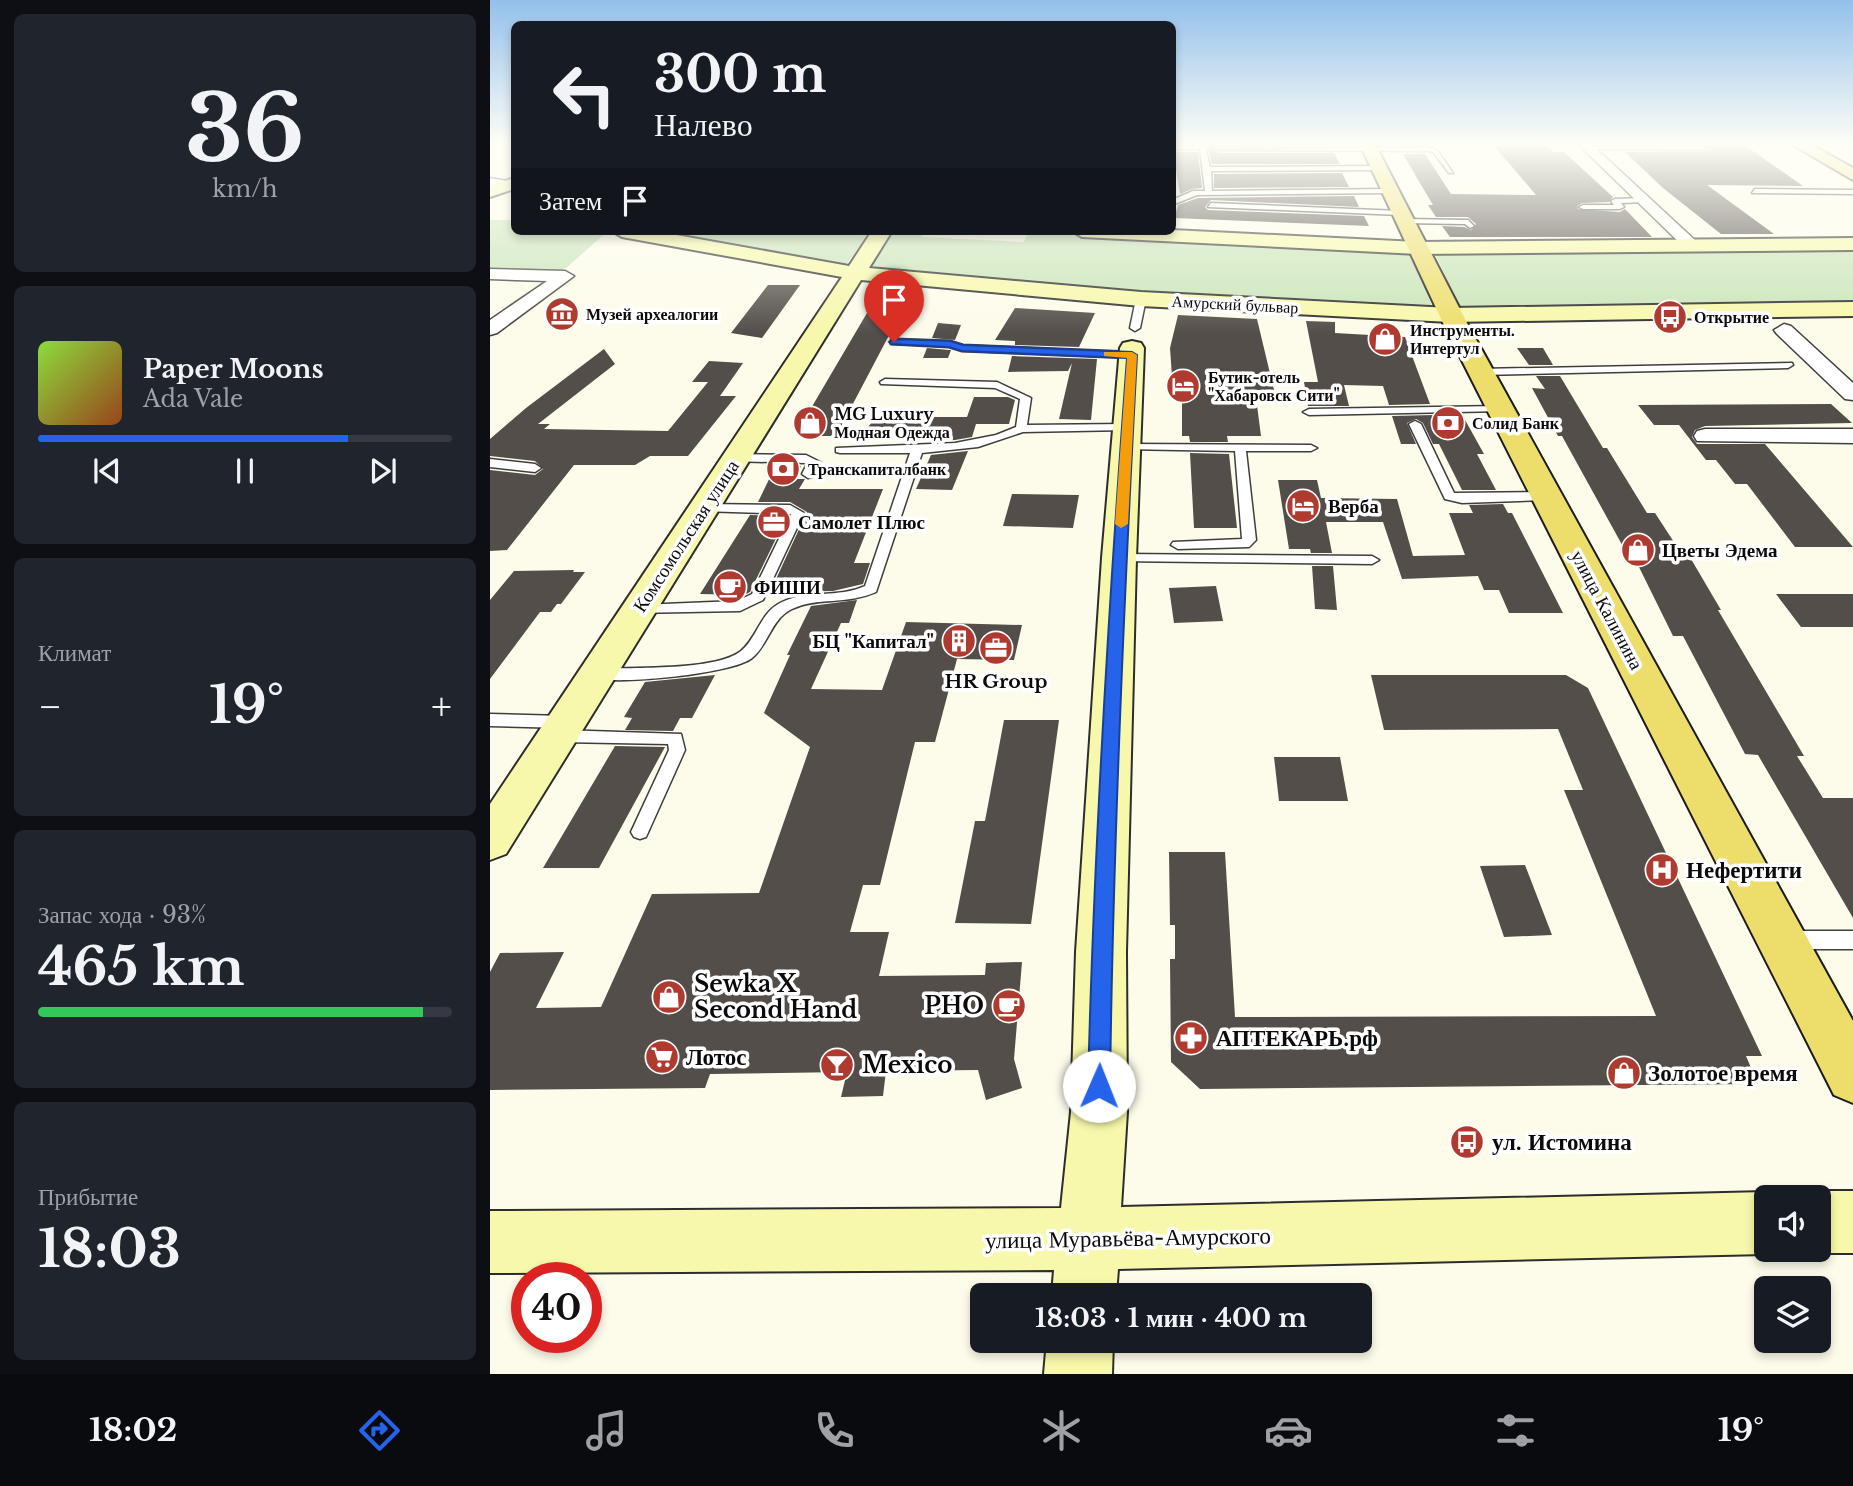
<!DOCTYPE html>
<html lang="ru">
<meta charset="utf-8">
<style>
:root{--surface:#171b24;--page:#20242c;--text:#f1f3f6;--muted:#9ea1a6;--line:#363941;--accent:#2563eb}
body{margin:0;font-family:"Libre Baskerville",serif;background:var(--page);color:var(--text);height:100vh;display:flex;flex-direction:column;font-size:26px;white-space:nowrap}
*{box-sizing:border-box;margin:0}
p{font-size:23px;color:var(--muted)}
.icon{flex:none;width:38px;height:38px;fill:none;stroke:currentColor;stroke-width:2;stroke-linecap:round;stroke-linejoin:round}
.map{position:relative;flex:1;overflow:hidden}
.panel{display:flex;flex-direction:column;gap:14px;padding:14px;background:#0d0f14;width:490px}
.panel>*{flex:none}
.top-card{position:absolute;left:21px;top:21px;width:665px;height:214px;border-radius:10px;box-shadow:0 4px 10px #0003;background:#171b24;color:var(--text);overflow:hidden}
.fabs{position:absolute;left:1264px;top:1185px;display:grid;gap:14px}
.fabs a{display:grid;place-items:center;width:77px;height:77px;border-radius:10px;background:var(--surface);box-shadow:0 4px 10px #0003;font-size:35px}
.speed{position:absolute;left:21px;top:1262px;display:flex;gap:14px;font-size:35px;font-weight:700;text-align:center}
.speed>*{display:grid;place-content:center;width:91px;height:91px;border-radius:50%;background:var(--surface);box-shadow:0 4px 10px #0003;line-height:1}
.speed .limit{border:10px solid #d22;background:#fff;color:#111}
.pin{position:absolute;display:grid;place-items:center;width:60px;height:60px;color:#fff;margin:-72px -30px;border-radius:50% 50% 50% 0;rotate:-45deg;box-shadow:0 0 7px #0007}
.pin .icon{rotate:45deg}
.me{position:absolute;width:77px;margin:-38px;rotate:1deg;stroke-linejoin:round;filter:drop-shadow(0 0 5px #0008)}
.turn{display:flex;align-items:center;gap:24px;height:147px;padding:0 28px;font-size:32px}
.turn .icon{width:91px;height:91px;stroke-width:2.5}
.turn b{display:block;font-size:49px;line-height:60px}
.then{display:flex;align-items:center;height:66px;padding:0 28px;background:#0003;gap:14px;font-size:26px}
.big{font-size:52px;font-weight:800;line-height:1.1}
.panel .widget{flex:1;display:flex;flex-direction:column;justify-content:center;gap:10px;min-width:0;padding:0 24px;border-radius:10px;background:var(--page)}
.panel .dial{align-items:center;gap:0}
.dial b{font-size:91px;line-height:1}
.song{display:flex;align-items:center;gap:21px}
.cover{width:84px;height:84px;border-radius:10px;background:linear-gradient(135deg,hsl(90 70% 55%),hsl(20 70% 35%))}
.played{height:7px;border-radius:4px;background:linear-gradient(90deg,var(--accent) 75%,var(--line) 75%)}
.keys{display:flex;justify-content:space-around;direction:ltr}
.heat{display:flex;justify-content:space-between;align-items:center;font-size:38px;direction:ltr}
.charge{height:10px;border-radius:5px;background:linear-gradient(90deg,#34c759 93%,var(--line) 0)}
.trip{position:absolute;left:480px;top:1283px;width:402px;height:70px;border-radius:10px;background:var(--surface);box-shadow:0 4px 10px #0003;font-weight:800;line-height:70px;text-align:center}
.dock{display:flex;height:112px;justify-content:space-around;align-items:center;background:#090b0e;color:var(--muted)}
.dock .icon{width:49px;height:49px}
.dock .selected{color:var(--accent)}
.dock b{font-size:32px;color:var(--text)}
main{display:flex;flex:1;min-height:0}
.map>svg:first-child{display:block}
</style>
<main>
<section class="panel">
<div class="widget dial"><b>36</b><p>km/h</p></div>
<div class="widget">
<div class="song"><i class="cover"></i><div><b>Paper Moons</b><p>Ada Vale</p></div></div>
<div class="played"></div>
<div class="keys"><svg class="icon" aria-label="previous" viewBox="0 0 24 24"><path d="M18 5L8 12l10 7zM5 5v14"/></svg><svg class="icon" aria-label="pause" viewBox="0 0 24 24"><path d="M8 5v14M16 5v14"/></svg><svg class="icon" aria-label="next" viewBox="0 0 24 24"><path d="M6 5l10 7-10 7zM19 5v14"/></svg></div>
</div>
<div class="widget"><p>Климат</p>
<div class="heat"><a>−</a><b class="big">19°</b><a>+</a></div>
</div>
<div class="widget"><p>Запас хода · 93%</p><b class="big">465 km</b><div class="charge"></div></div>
<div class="widget"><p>Прибытие</p><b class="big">18:03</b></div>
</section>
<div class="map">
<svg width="1363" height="1374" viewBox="0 0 1363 1374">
<rect width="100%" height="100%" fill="#fdfceb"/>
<path fill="#c9e4b8" d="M0,220H24V231H118L76,268L64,272L0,269Z
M148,231H382L354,267Z
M401,231H436L432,237L533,242L539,233L922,252L943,309L650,294L378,269Z
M1363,249V304L971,309L944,252Z"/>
<path fill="#534e49" d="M682,142H838L840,146L728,147L725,150L728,153H844L850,164H722L717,144Z
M1001,142H1052L1064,152H1074L1123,197L1119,202L1092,203L1087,206L1088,209L1130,212L1135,209L1162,237H960L952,226L974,227L981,230L986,224L978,217H946L938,205H943L913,154H935L961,194L1046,195Z
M1208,142H1250L1313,186L1217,185L1284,234H1231L1173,188L1135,152L1223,151Z
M683,152H708L712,188L702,189L690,194Z
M852,173L859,187L724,188V174Z
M864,196L869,207L721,200L715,207L718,210L874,216L879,226L684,218L688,205L708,198Z
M278,285H310L272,338L241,333Z
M384,301L416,303L346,436H321L310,427Z
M525,308L605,313L589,347L525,345V341L505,340Z
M688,315L767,319L784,390H765L771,436H737L738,442H700L699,436H692V391H683L680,348Z
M816,321L845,322V333L915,337L940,404L899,405L893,386L854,385L859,406H818L814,382H828Z
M448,323L471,325L465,340L442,338Z
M437,348L459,350H461L458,358H433Z
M1027,348H1053L1063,365H1039Z
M114,349L125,364L48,424H60L54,429L178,431L218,382H202L219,361L253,363L230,396H246L198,456H160L145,465H84L17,550L0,551V470L45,475L53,469L45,461L0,456V439L36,408Z
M522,356L607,359L601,420L569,419L582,363L578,371L518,372Z
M1046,376H1070L1113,448H1117L1157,513H1165L1195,559H1201L1231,610H1228L1314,756H1307L1333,798H1363V918L1268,755L1255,754L1193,636H1183L1146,561H1141L1072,436H1068L1042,388L1055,389Z
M484,397H518L525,400L519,424H486L482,437L465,440L447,441L449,437L371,436L386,417H477Z
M1341,404L1362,423L1215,426L1205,430L1202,437L1207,444H1275L1363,547H1305L1257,484H1245L1226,460H1216L1189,425H1164L1148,405Z
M944,415L945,419L974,418L994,454H987L1006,490H972L949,444H943L933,423L926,419L917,423L926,444H911L902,416Z
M478,451L462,490L426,489L441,455Z
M700,453L739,454L747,528H704Z
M286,465L311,466L304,479H315L309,489H393L364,563H380L373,584L343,591L280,592L317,512L300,502H268Z
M788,480H827L831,498L907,499L923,556L975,555L959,513H983L979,505L1013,504L1018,513H1022L1073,613H1019L1009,590H994L988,576L912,579L893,522H836L842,553H821L820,549H799Z
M522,494L589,495L583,528L513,526Z
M260,515L297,516L260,592L254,595L210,594Z
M822,566H843L847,610L825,609Z
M84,570L83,572H95L71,604H67L61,612H50L0,679V600L24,571Z
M726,586L733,621L684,623L679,588Z
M1286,594H1363V627H1311Z
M367,600L359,623H351L321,689L392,690L416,622L532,625L524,660L467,659L445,742H425L390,885H373L360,932H399L389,976L495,975L496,963L532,962L524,1059L532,1088L496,1100L488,1070L396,1071L393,1096L351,1097L357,1072L220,1074L215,1088L0,1090V972L10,953L74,952L46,1008L111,1007L162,894L269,893L320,747L274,713L300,655H297L321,606Z
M225,675L202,718H190L183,731L135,730L142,718L134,717L155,682Z
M881,675H1076L1098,688L1272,1056H1256L1268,1084L710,1089L681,1062L680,959H685V925H680L679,852H735L745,1017L1166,1016L1074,790H1093L1068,729L894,730Z
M514,720H569L541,924L465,923L485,821H495Z
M125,746L175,747L109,868H53Z
M784,757H850L858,801H789Z
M1035,865L1062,935L1014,937L990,866Z"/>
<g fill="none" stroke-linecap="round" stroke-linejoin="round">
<g stroke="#3e3e3e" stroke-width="3">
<path id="lane" d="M682,145L715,146L720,167L888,166L891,168L888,170L721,171L722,191L900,189L904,191L900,193L707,195L682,205V200L703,191H715L710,149H682Z
M1098,146L1214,147L1217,149H1096Z
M938,147L947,150L963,173H959L943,152L938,151L728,150Z
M1265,189L1363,190V194L1262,193Z
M1154,198L1157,202L1131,203L1134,207L1130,209H1093L1089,207L1093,205H1124L1121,201L1125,199Z
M721,203L910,211L914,213L910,215L718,207Z
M915,219L978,220L984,226L980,228L975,224L912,223Z
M651,296L656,299L650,328L645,331L640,328L646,299Z
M404,339L460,341L473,345L642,352L647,355L642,358L472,351L459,347L401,344V340Z
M1302,363L1303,365L1298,368L990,375L985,372L990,369Z
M395,379L507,382L541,398L537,425L637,424L643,427L637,430L533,432L488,447L432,453L386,592C357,605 327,597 302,609C281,619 279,644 262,658C242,674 128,685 104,678L101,674L109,669C142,667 226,671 251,651C268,637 270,612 292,602C318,590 348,598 375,586L420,453H350L346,452V448L465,443L506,435L526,427L530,399L505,388L391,384L390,382Z
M1010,406L1015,409L1014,411L819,415L813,412L819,409Z
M925,421L931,424L964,493L1056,492L1062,496L1056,500L972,503L955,499L919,424Z
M636,444L821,445L827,448L821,451H756L766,540L759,547L688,549L681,545L683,542L752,539L745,451L632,449L630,447Z
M245,454L316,455L330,462L322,477L318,478L312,474L317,464L315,463L241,461L239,458Z
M0,459L45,464L51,468L45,472L0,467Z
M214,504L300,505L314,513L273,600L250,611L144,613L142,610L144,607L149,605L247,601L262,594L301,514L210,511V505Z
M629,554L882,556L889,560L882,564L624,561L622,558L624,555Z
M0,714L74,716L80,718L82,722L80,726L74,728L0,726Z
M70,730L191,734L195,750L156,837L150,839L144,837L141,832L179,750L178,744L70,742L64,740L62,736L64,732Z
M1297,931H1363V949H1297L1290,946L1287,940L1290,934Z"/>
</g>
<g stroke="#3e3e3e" stroke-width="3">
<path id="street" d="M1086,142H1099L1208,243L1210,246L1208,249H1196Z
M0,178L23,182L24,186L18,189L0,186Z
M0,269L75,271L84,276L7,333L0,335V320L57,281L0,279Z
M1294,324L1301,326L1363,383V400L1355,399L1287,334L1284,330Z
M1215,429H1363V443L1207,441L1204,436L1207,431Z"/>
</g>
<g stroke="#2d2d2d" stroke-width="4">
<path id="secondary" d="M24,178V189L0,197V186Z
M682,230L928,242L1363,238V250L928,254L592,237L582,231Z
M122,231H164L359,266L382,231H402L379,268L651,292L960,308L1363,302V316L960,322L651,306L371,280L16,854L0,860V804L352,277L132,237Z
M642,341L651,343L654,348L646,558L636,952L637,1112L631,1207L1276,1192L1287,1197H1276V1250H1286L1276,1254L628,1269L626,1295H562L564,1270L0,1273V1211L571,1208L581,1112L586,952L612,558L630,348L633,343Z
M1328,1191H1363V1253H1328L1321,1250H1328V1197H1315Z
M557,1340H623L622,1374H554Z"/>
</g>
<g stroke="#1c1c1c" stroke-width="4">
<path id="primary" d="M869,142H884L977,323L1363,1021V1103L1344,1095L953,323Z
M1298,142H1316L1363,168V180Z"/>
</g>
<use href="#lane" fill="#fff" fill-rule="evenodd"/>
<use href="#street" fill="#fff" fill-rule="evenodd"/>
<use href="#secondary" fill="#f7f8ab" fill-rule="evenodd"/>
<use href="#primary" fill="#edde6b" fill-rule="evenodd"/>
</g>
<linearGradient id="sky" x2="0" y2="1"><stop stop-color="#93c0eb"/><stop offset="0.43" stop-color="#fefef6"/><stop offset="1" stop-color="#fefef6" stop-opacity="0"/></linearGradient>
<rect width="1363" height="334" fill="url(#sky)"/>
<path fill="#2563eb" stroke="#184099" stroke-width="2" d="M404,339L460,341L473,345L642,352L647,355C634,598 623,842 620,1086L617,1094L609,1097L601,1094L598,1086C604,843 619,600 637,358L472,351L459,347L401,344L399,342Z"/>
<path fill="#f59e0b" d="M614,352H642L647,355L638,524L631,528L625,524L637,358L614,356Z"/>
<defs>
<g id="museum-disc" transform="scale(1.75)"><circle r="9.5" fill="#af3a2f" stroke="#fff"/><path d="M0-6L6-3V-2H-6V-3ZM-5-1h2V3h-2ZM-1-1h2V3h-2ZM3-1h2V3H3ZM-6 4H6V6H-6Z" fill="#fff"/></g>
<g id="bus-disc" transform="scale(1.75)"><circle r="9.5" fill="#af3a2f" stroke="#fff"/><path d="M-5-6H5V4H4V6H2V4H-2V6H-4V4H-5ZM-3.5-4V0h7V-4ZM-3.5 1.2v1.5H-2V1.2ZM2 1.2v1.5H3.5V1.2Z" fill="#fff"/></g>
<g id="shop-disc" transform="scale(1.75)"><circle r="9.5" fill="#af3a2f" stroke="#fff"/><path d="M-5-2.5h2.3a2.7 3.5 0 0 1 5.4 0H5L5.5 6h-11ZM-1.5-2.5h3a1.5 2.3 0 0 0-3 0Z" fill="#fff"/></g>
<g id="hotel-disc" transform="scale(1.75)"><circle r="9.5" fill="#af3a2f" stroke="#fff"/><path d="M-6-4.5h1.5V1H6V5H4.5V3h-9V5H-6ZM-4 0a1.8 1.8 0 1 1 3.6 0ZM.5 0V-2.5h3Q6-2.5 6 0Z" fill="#fff"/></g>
<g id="bank-disc" transform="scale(1.75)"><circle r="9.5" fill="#af3a2f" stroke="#fff"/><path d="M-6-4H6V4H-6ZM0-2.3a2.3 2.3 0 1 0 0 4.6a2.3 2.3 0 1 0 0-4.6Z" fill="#fff"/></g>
<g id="office-disc" transform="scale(1.75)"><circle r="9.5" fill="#af3a2f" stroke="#fff"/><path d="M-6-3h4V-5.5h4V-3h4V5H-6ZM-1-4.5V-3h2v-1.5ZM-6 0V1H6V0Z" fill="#fff"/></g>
<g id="cafe-disc" transform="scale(1.75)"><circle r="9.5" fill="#af3a2f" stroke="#fff"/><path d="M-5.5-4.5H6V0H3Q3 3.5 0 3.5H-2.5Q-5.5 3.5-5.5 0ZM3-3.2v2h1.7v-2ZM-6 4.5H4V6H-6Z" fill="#fff"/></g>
<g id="building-disc" transform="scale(1.75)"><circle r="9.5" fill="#af3a2f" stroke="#fff"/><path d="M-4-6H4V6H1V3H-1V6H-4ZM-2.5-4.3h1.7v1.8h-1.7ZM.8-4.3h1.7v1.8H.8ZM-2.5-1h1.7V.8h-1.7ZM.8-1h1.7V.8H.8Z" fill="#fff"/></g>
<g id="hospital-disc" transform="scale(1.75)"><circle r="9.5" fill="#af3a2f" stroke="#fff"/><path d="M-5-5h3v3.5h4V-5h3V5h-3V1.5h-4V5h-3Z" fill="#fff"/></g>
<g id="pharmacy-disc" transform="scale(1.75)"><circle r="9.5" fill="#af3a2f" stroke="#fff"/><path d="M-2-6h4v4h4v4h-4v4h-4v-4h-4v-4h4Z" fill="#fff"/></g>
<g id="supermarket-disc" transform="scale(1.75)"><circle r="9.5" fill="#af3a2f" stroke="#fff"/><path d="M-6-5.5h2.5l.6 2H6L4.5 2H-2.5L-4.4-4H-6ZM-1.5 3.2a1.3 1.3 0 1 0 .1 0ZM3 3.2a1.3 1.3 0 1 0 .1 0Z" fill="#fff"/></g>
<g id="bar-disc" transform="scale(1.75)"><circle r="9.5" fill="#af3a2f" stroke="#fff"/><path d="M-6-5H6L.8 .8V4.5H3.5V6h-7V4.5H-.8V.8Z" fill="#fff"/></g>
</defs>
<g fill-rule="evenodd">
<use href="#museum-disc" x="72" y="314"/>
<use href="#bus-disc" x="1180" y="317"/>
<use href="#shop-disc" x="895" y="339"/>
<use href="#hotel-disc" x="693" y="386"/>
<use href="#shop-disc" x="320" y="423"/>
<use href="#bank-disc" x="958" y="423"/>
<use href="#bank-disc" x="293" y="469"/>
<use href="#hotel-disc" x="813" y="506"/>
<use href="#office-disc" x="284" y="522"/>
<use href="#shop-disc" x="1148" y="550"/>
<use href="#cafe-disc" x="240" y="587"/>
<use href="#building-disc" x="469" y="641"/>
<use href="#office-disc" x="506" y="648"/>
<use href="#hospital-disc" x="1172" y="870"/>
<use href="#shop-disc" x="179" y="997"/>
<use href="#cafe-disc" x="519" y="1006"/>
<use href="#pharmacy-disc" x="701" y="1038"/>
<use href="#supermarket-disc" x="172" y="1057"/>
<use href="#bar-disc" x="347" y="1065"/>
<use href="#shop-disc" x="1134" y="1073"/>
<use href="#bus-disc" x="977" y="1142"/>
</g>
<g text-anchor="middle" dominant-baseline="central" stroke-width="7" stroke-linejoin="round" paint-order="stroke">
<g font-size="16" fill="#0b0b0b" stroke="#fff">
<text transform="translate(745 304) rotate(3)">Амурский бульвар</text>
</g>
<g font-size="16" font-weight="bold" fill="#0b0b0b" stroke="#fff" text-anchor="start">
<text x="96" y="314">Музей археалогии</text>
<text x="1204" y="317">Открытие</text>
<text x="920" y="330">Инструменты.<tspan x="920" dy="18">Интертул</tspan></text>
<text x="718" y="377">Бутик-отель<tspan x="718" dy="18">"Хабаровск Сити"</tspan></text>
<text x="344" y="414">MG Luxury<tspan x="344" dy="18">Модная Одежда</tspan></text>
<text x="982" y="423">Солид Банк</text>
<text x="318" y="469">Транскапиталбанк</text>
</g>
<g font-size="19" font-weight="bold" fill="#0b0b0b" stroke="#fff" text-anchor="start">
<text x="838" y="506">Верба</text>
<text x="308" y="522">Самолет Плюс</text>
<text x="1172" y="550">Цветы Эдема</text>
<text x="264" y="587">ФИШИ</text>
<text x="444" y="641" text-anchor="end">БЦ "Капитал"</text>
<text x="506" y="681" text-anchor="middle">HR Group</text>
</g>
<g font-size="19" fill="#0b0b0b" stroke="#fff">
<text transform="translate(196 536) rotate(-57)">Комсомольская улица</text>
<text transform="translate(1117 610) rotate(62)">улица Калинина</text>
</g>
<g font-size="23" font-weight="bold" fill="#0b0b0b" stroke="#fff" text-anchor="start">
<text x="1196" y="870">Нефертити</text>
<text x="204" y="984">Sewka X<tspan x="204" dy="26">Second Hand</tspan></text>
<text x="494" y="1006" text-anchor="end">PHO</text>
<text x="726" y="1038">АПТЕКАРЬ.рф</text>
<text x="196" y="1057">Лотос</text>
<text x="372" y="1065">Mexico</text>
<text x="1158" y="1073">Золотое время</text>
<text x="1002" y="1142">ул. Истомина</text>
</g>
<g font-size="23" fill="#0b0b0b" stroke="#fff">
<text transform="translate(638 1238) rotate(-1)">улица Муравьёва-Амурского</text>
</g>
</g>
</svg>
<div class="fabs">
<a><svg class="icon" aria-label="sound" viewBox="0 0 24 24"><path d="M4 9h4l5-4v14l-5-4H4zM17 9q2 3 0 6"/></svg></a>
<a><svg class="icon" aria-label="layers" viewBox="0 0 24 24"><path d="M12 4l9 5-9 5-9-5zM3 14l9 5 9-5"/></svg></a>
</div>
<div class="speed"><div class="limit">40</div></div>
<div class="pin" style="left:404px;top:342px;background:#d93025"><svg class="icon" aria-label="arrive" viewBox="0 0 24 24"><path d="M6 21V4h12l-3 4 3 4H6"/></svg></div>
<svg class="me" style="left:609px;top:1086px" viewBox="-20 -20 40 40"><circle r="19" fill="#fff"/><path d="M0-13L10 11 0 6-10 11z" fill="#2563eb"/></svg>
<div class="trip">18:03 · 1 мин · 400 m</div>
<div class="top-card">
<div class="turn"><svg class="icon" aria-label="left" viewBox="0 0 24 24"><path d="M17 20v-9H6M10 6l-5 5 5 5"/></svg><div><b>300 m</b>Налево</div></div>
<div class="then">Затем<svg class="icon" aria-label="arrive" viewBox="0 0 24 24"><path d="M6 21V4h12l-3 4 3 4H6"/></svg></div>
</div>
</div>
</main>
<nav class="dock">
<b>18:02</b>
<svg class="icon selected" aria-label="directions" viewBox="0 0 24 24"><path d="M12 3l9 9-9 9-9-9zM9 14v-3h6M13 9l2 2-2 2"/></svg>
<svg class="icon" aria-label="music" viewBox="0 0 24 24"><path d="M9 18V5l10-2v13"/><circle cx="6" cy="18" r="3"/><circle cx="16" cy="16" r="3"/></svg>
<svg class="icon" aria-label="phone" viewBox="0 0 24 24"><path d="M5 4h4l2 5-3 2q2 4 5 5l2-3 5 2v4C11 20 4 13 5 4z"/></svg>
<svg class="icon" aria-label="climate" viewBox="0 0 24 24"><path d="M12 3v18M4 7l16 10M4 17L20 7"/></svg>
<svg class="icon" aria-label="car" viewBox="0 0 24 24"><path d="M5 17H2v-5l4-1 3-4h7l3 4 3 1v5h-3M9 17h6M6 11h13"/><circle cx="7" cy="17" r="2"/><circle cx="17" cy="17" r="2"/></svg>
<svg class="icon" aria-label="filters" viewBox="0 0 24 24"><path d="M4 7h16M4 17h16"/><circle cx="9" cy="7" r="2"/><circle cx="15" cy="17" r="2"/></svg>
<b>19°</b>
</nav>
